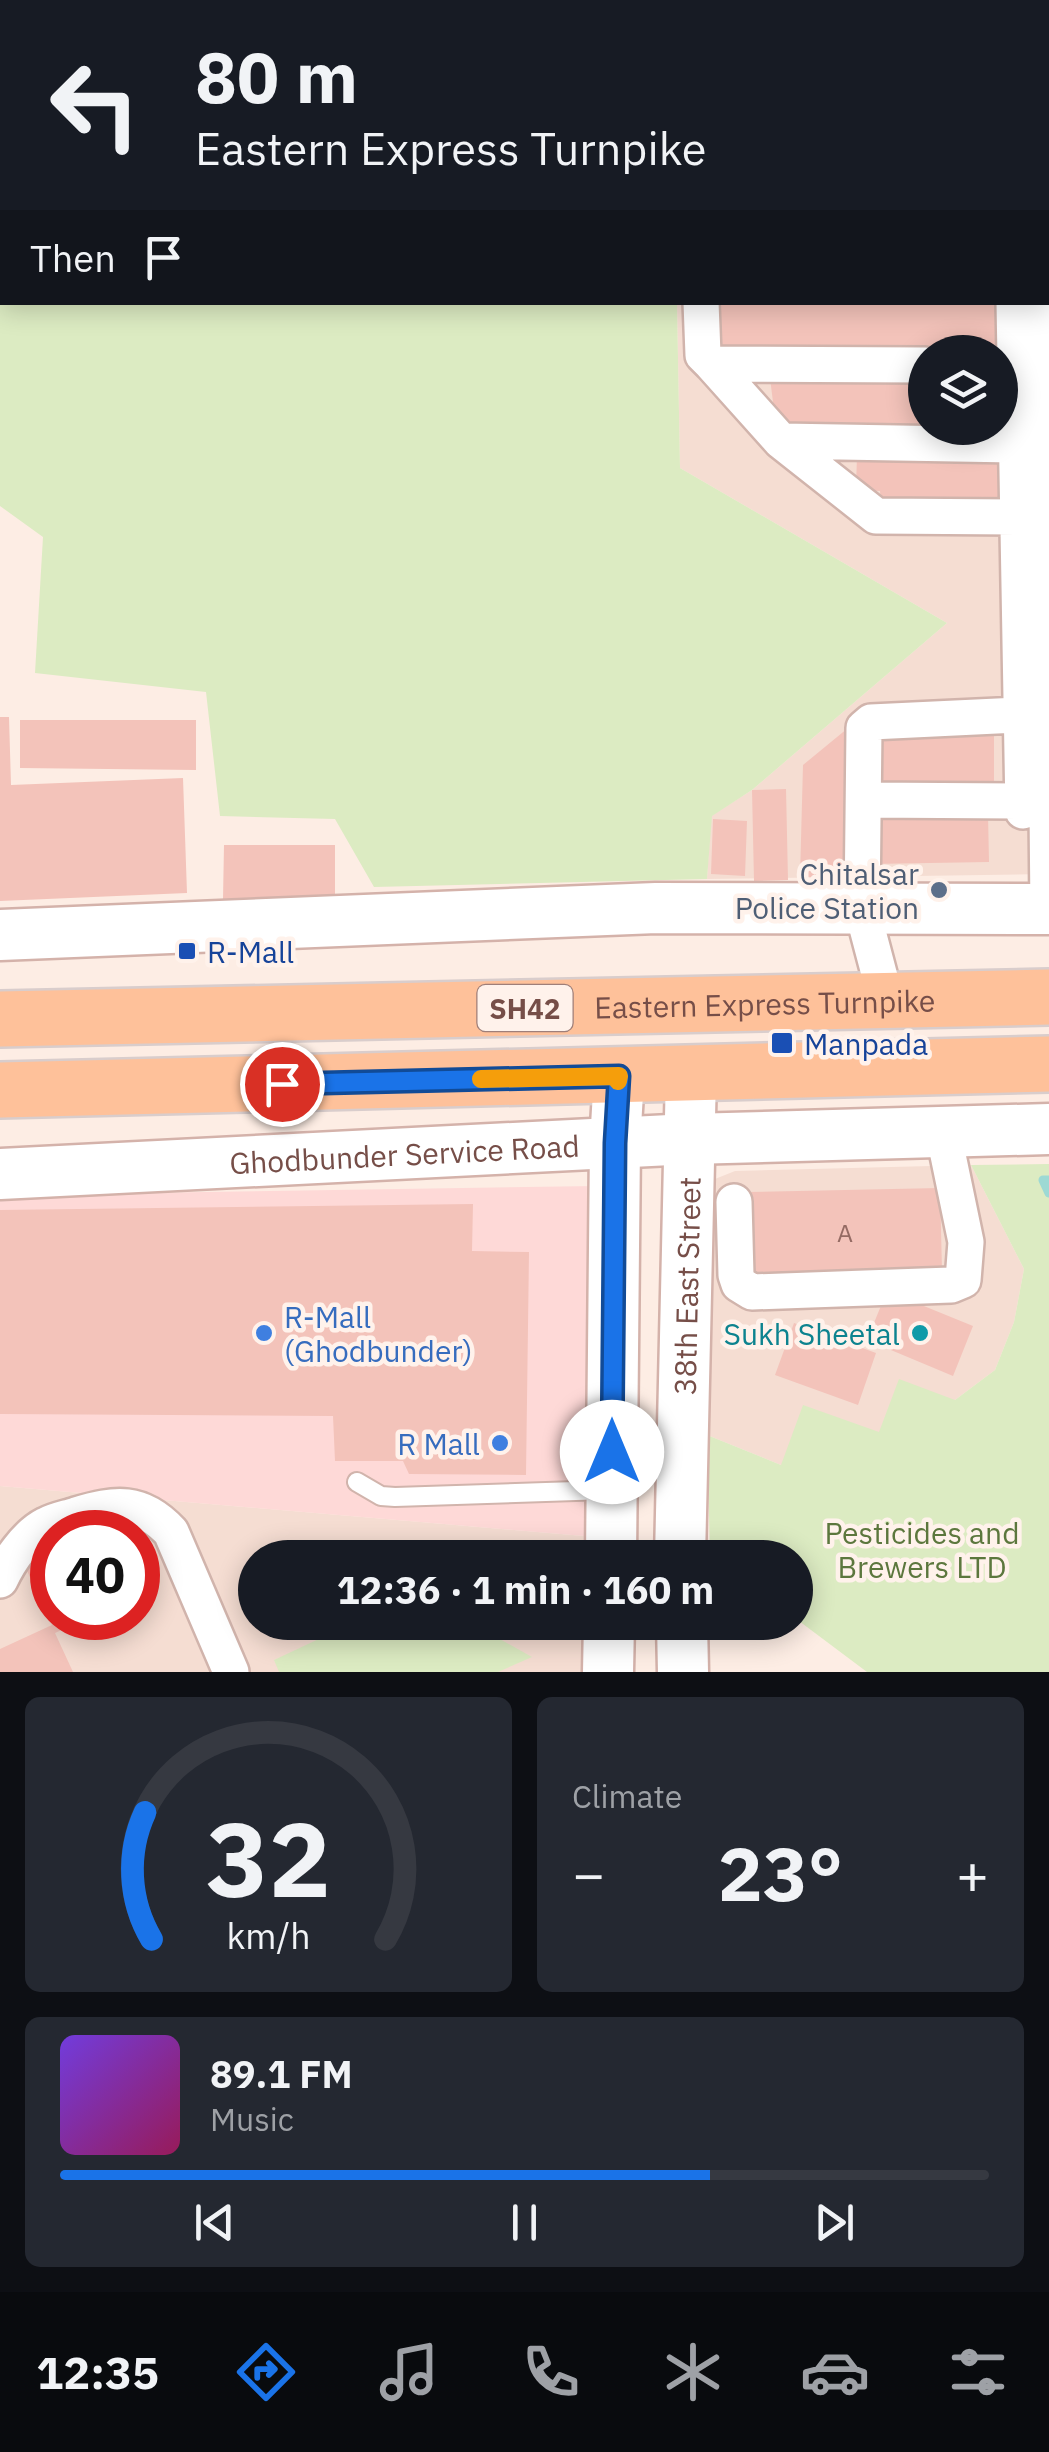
<!DOCTYPE html>
<meta charset="utf-8">
<style>
:root{--surface:#171b24;--page:#242831;--text:#f1f3f6;--muted:#9ea1a6;--line:#363941;--accent:#1a73e8}
body{margin:0;font-family:"IBM Plex Sans",sans-serif;background:var(--page);color:var(--text);height:100vh;display:flex;flex-direction:column;font-size:38px;white-space:nowrap}
*{box-sizing:border-box;margin:0}
p{font-size:32px;color:var(--muted)}
.icon{flex:none;width:55px;height:55px;fill:none;stroke:currentColor;stroke-width:2;stroke-linecap:round;stroke-linejoin:round}
.map{position:relative;height:1672px;overflow:hidden}
.sheet{display:flex;flex-direction:column;gap:25px;padding:25px;background:#0d0f14;flex:1}
.sheet>*{flex:none}
.banner{position:absolute;left:0px;top:0px;width:1050px;height:305px;box-shadow:0 5px 25px #0003;background:#171b24;color:var(--text);overflow:hidden}
.buttons{position:absolute;left:908px;top:335px;display:grid;gap:20px}
.buttons a{display:grid;place-items:center;width:110px;height:110px;border-radius:50%;background:var(--surface);box-shadow:0 5px 25px #0003;font-size:50px}
.speed{position:absolute;left:30px;top:1510px;display:flex;gap:20px;font-size:50px;font-weight:700;text-align:center}
.speed>*{display:grid;place-content:center;width:130px;height:130px;border-radius:50%;background:var(--surface);box-shadow:0 5px 25px #0003;line-height:1}
.speed .limit{border:15px solid #d22;background:#fff;color:#111}
.pin{position:absolute;display:grid;place-items:center;width:85px;height:85px;color:#fff;margin:-42px;border:5px solid #fff;border-radius:50%;box-shadow:0 2px 10px #0007}
.me{position:absolute;width:110px;margin:-55px;rotate:0deg;stroke-linejoin:round;filter:drop-shadow(0 0 8px #0008)}
.turn{display:flex;align-items:center;gap:35px;height:210px;padding:0 30px;font-size:45px}
.turn .icon{width:130px;height:130px;stroke-width:2.5}
.turn b{display:block;font-size:70px;line-height:85px}
.then{display:flex;align-items:center;height:95px;padding:0 30px;background:#0003;gap:20px;font-size:38px}
.big{font-size:75px;font-weight:700;line-height:1.1}
.sheet .tile{flex:1;display:flex;flex-direction:column;justify-content:center;gap:15px;min-width:0;padding:0 35px;border-radius:15px;background:var(--page)}
.sheet .dial{align-items:center;gap:0}
.dial svg{height:260px;overflow:visible;fill:none;stroke:var(--line);stroke-width:7;stroke-linecap:round;text-anchor:middle}
.dial text{fill:var(--text);stroke:none}
.song{display:flex;align-items:center;gap:30px}
.cover{width:120px;height:120px;border-radius:15px;background:linear-gradient(135deg,hsl(260 70% 55%),hsl(330 70% 35%))}
.played{height:10px;border-radius:5px;background:linear-gradient(90deg,var(--accent) 70%,var(--line) 70%)}
.keys{display:flex;justify-content:space-around;direction:ltr}
.heat{display:flex;justify-content:space-between;align-items:center;font-size:55px;direction:ltr}
.sheet .tiles{flex:1;display:grid;gap:25px;grid-template-columns:1fr 1fr}
.tile:last-child{grid-column:span 2}
.trip{position:absolute;left:238px;top:1540px;width:575px;height:100px;border-radius:50px;background:var(--surface);box-shadow:0 5px 25px #0003;font-weight:700;line-height:100px;text-align:center}
.dock{display:flex;height:160px;justify-content:space-around;align-items:center;background:#090b0e;color:var(--muted)}
.dock .icon{width:70px;height:70px}
.dock .on{color:var(--accent)}
.dock b{font-size:45px;color:var(--text)}
.map>svg:first-child{display:block}
</style>
<div class="map">
<svg width="1049" height="1672" viewBox="0 0 1049 1672">
<rect width="100%" height="100%" fill="#fdede4"/>
<path fill="#f5ddd2" fill-rule="evenodd" d="M1048,246L1049,874L707,879L711,816L752,790L947,623L680,468L677,303L1048,302ZM925,352H1000V428H925Z
M971,1165L1024,1269L1014,1322L995,1370L955,1400L880,1433L781,1465L707,1435L701,1202L715,1179L735,1171Z
M0,1486L584,1536V1557L255,1558V1622L584,1623V1672H0ZM52,1532H138V1618H52Z"/>
<path fill="#fed9d7" d="M596,1186L584,1536L0,1486V1195Z"/>
<path fill="#dcebc2" d="M0,0H1049V246L1048,2H2V302L677,303L680,468L947,623L752,790L712,816L707,879L374,887L335,819L220,816L206,692L35,673L43,537L0,506Z
M1049,1164V1672H867L795,1618V1558H714L710,1554L707,1435L781,1465L803,1405L879,1432L899,1379L955,1400L995,1370L1014,1322L1024,1269L971,1165Z
M355,1622L471,1623L532,1657L498,1672H279L274,1660Z"/>
<g fill="none" stroke-linecap="round" stroke-linejoin="round">
<path stroke="#9dd9d4" stroke-width="9" d="M1049,1180H1043L1049,1193"/>
</g>
<path fill="#f3c3ba" d="M709,302H997L998,349L709,352Z
M770,378H925V430L776,426Z
M857,454H1001L1000,506L881,502L880,491L856,490Z
M0,717H9L11,785L183,778L187,893L0,901Z
M20,720H196V770L20,768Z
M848,728L847,877H800L803,765Z
M994,734V782L875,784V736Z
M786,789L788,880L754,881L752,790Z
M988,814L989,862L870,864L869,816Z
M713,819L747,821L745,876L711,874Z
M224,845H335V900L223,899Z
M940,1188L942,1271L749,1276L747,1192Z
M473,1204L472,1251L529,1252L526,1475L409,1474L403,1461H335L333,1416L0,1414V1210Z
M887,1291L973,1326L953,1376L867,1340Z
M794,1323L876,1353L858,1405L775,1375Z
M122,1516L130,1532H86Z
M52,1548V1618H88L55,1633L73,1672H0V1649L52,1625L23,1562Z
M138,1550L155,1587L138,1595Z"/>
<g fill="none" stroke-linecap="round" stroke-linejoin="round">
<g stroke="#d1b4ac" stroke-width="22">
<path id="lane" d="M357,1482L381,1496L395,1497L606,1490"/>
</g>
<g stroke="#d1b4ac" stroke-width="40">
<path id="street" d="M701,302L703,355L712,364L925,365
M1014,302L1023,811
M1042,302L1048,910
M712,364L781,441
M1015,445L781,441L876,516L1017,517
M864,800L1023,801
M886,1000L862,909L864,728L871,722L1019,715
M734,1202L736,1275L739,1284L752,1292L951,1285L963,1280L966,1242L943,1131
M0,1580C9,1561 26,1535 46,1525C55,1520 67,1518 76,1515C116,1503 141,1500 171,1532L231,1672"/>
</g>
<g stroke="#d4b2aa" stroke-width="55">
<g id="secondary">
<path d="M0,935L656,908L1049,909"/>
<path id="s1" d="M0,1174L690,1139L1049,1129"/>
<path d="M611,1558L615,1143L619,1076"/>
<path id="s2" d="M680,1558L691,1073"/>
<path d="M682,1622L683,1672"/>
<path d="M608,1672L609,1622"/>
</g>
</g>
<g stroke="#d9cdcc" stroke-width="60">
<g id="primary">
<path id="s3" d="M0,1019L1049,997"/>
<path d="M0,1090L1049,1064"/>
</g>
</g>
<use href="#lane" stroke="#fff" stroke-width="18"/>
<use href="#street" stroke="#fff" stroke-width="35"/>
<use href="#secondary" stroke="#fff" stroke-width="50"/>
<use href="#primary" stroke="#fec19a" stroke-width="55"/>
</g>
<g fill="none" stroke-linecap="round" stroke-linejoin="round">
<g stroke="#114b97" stroke-width="25">
<path id="route" d="M282,1084L619,1076L615,1143L612,1452"/>
</g>
<use href="#route" stroke="#1a73e8" stroke-width="18"/>
<path stroke="#f59e0b" stroke-width="18" d="M481,1079L619,1076L618,1081"/>
</g>
<circle fill="#5c6f8a" stroke="#fff2eb" stroke-width="4" cx="939" cy="890" r="10"/>
<g fill="#1a4fb4" stroke="#fff2eb" stroke-width="4">
<rect x="177" y="941" width="20" height="20" rx="5"/>
<rect x="770" y="1031" width="24" height="24" rx="5"/>
</g>
<g fill="#3f7fe0" stroke="#fff2eb" stroke-width="4">
<circle cx="264" cy="1333" r="10"/>
<circle cx="500" cy="1443" r="10"/>
</g>
<circle fill="#0f9aa8" stroke="#fff2eb" stroke-width="4" cx="920" cy="1333" r="10"/>
<g text-anchor="middle" dominant-baseline="central" stroke-width="9" stroke-linejoin="round" paint-order="stroke">
<g font-size="25" fill="#956b64">
<text x="845" y="1232">A</text>
</g>
<rect fill="#fff2eb" stroke="#9f7f79" stroke-width="2.5" x="477.5" y="985" width="95" height="46" rx="8"/>
<g font-size="28" font-weight="bold" fill="#764e48">
<text x="525" y="1008">SH42</text>
</g>
<g font-size="30" fill="#4e5e75" stroke="#fff2eb" text-anchor="end">
<text x="919" y="873">Chitalsar<tspan x="919" dy="34">Police Station</tspan></text>
</g>
<g font-size="30" fill="#164399" stroke="#fff2eb" text-anchor="start">
<text x="207" y="951">R-Mall</text>
<text x="804" y="1043">Manpada</text>
</g>
<g font-size="30" fill="#764e48" stroke="#fff2eb">
<text stroke="none"><textPath href="#s3" startOffset="765">Eastern Express Turnpike</textPath></text>
<text stroke="none"><textPath href="#s1" startOffset="405">Ghodbunder Service Road</textPath></text>
<text stroke="none"><textPath href="#s2" startOffset="272">38th East Street</textPath></text>
</g>
<g font-size="30" fill="#366cbe" stroke="#fff2eb" text-anchor="start">
<text x="284" y="1316">R-Mall<tspan x="284" dy="34">(Ghodbunder)</tspan></text>
<text x="480" y="1443" text-anchor="end">R Mall</text>
</g>
<g font-size="30" fill="#0d838f" stroke="#fff2eb" text-anchor="end">
<text x="900" y="1333">Sukh Sheetal</text>
</g>
<g font-size="30" fill="#5c773d" stroke="#fff2eb">
<text x="922" y="1532">Pesticides and<tspan x="922" dy="34">Brewers LTD</tspan></text>
</g>
</g>
</svg>
<div class="buttons">
<a><svg class="icon" aria-label="layers" viewBox="0 0 24 24"><path d="M12 4l9 5-9 5-9-5zM3 14l9 5 9-5"/></svg></a>
</div>
<div class="speed"><div class="limit">40</div></div>
<div class="pin" style="left:282px;top:1084px;background:#d93025"><svg class="icon" aria-label="arrive" viewBox="0 0 24 24"><path d="M6 21V4h12l-3 4 3 4H6"/></svg></div>
<svg class="me" style="left:612px;top:1452px" viewBox="-20 -20 40 40"><circle r="19" fill="#fff"/><path d="M0-13L10 11 0 6-10 11z" fill="#1a73e8"/></svg>
<div class="trip">12:36 · 1 min · 160 m</div>
<div class="banner">
<div class="turn"><svg class="icon" aria-label="left" viewBox="0 0 24 24"><path d="M17 20v-9H6M10 6l-5 5 5 5"/></svg><div><b>80 m</b>Eastern Express Turnpike</div></div>
<div class="then">Then<svg class="icon" aria-label="arrive" viewBox="0 0 24 24"><path d="M6 21V4h12l-3 4 3 4H6"/></svg></div>
</div>
</div>
<section class="sheet">
<div class="tiles">
<div class="tile dial"><svg viewBox="0 0 100 80">
<path d="M14 69A42 42 0 1 1 86 69"/>
<path d="M14 69A42 42 0 0 1 12 30" stroke="#1a73e8"/>
<text x="50" y="56" font-size="32" font-weight="700">32</text>
<text x="50" y="72" font-size="11">km/h</text>
</svg></div>
<div class="tile"><p>Climate</p>
<div class="heat"><a>−</a><b class="big">23°</b><a>+</a></div>
</div>
<div class="tile">
<div class="song"><i class="cover"></i><div><b>89.1 FM</b><p>Music</p></div></div>
<div class="played"></div>
<div class="keys"><svg class="icon" aria-label="previous" viewBox="0 0 24 24"><path d="M18 5L8 12l10 7zM5 5v14"/></svg><svg class="icon" aria-label="pause" viewBox="0 0 24 24"><path d="M8 5v14M16 5v14"/></svg><svg class="icon" aria-label="next" viewBox="0 0 24 24"><path d="M6 5l10 7-10 7zM19 5v14"/></svg></div>
</div>
</div>
</section>
<nav class="dock">
<b>12:35</b>
<svg class="icon on" aria-label="directions" viewBox="0 0 24 24"><path d="M12 3l9 9-9 9-9-9zM9 14v-3h6M13 9l2 2-2 2"/></svg>
<svg class="icon" aria-label="music" viewBox="0 0 24 24"><path d="M9 18V5l10-2v13"/><circle cx="6" cy="18" r="3"/><circle cx="16" cy="16" r="3"/></svg>
<svg class="icon" aria-label="phone" viewBox="0 0 24 24"><path d="M5 4h4l2 5-3 2q2 4 5 5l2-3 5 2v4C11 20 4 13 5 4z"/></svg>
<svg class="icon" aria-label="climate" viewBox="0 0 24 24"><path d="M12 3v18M4 7l16 10M4 17L20 7"/></svg>
<svg class="icon" aria-label="car" viewBox="0 0 24 24"><path d="M5 17H2v-5l4-1 3-4h7l3 4 3 1v5h-3M9 17h6M6 11h13"/><circle cx="7" cy="17" r="2"/><circle cx="17" cy="17" r="2"/></svg>
<svg class="icon" aria-label="filters" viewBox="0 0 24 24"><path d="M4 7h16M4 17h16"/><circle cx="9" cy="7" r="2"/><circle cx="15" cy="17" r="2"/></svg>
</nav>
